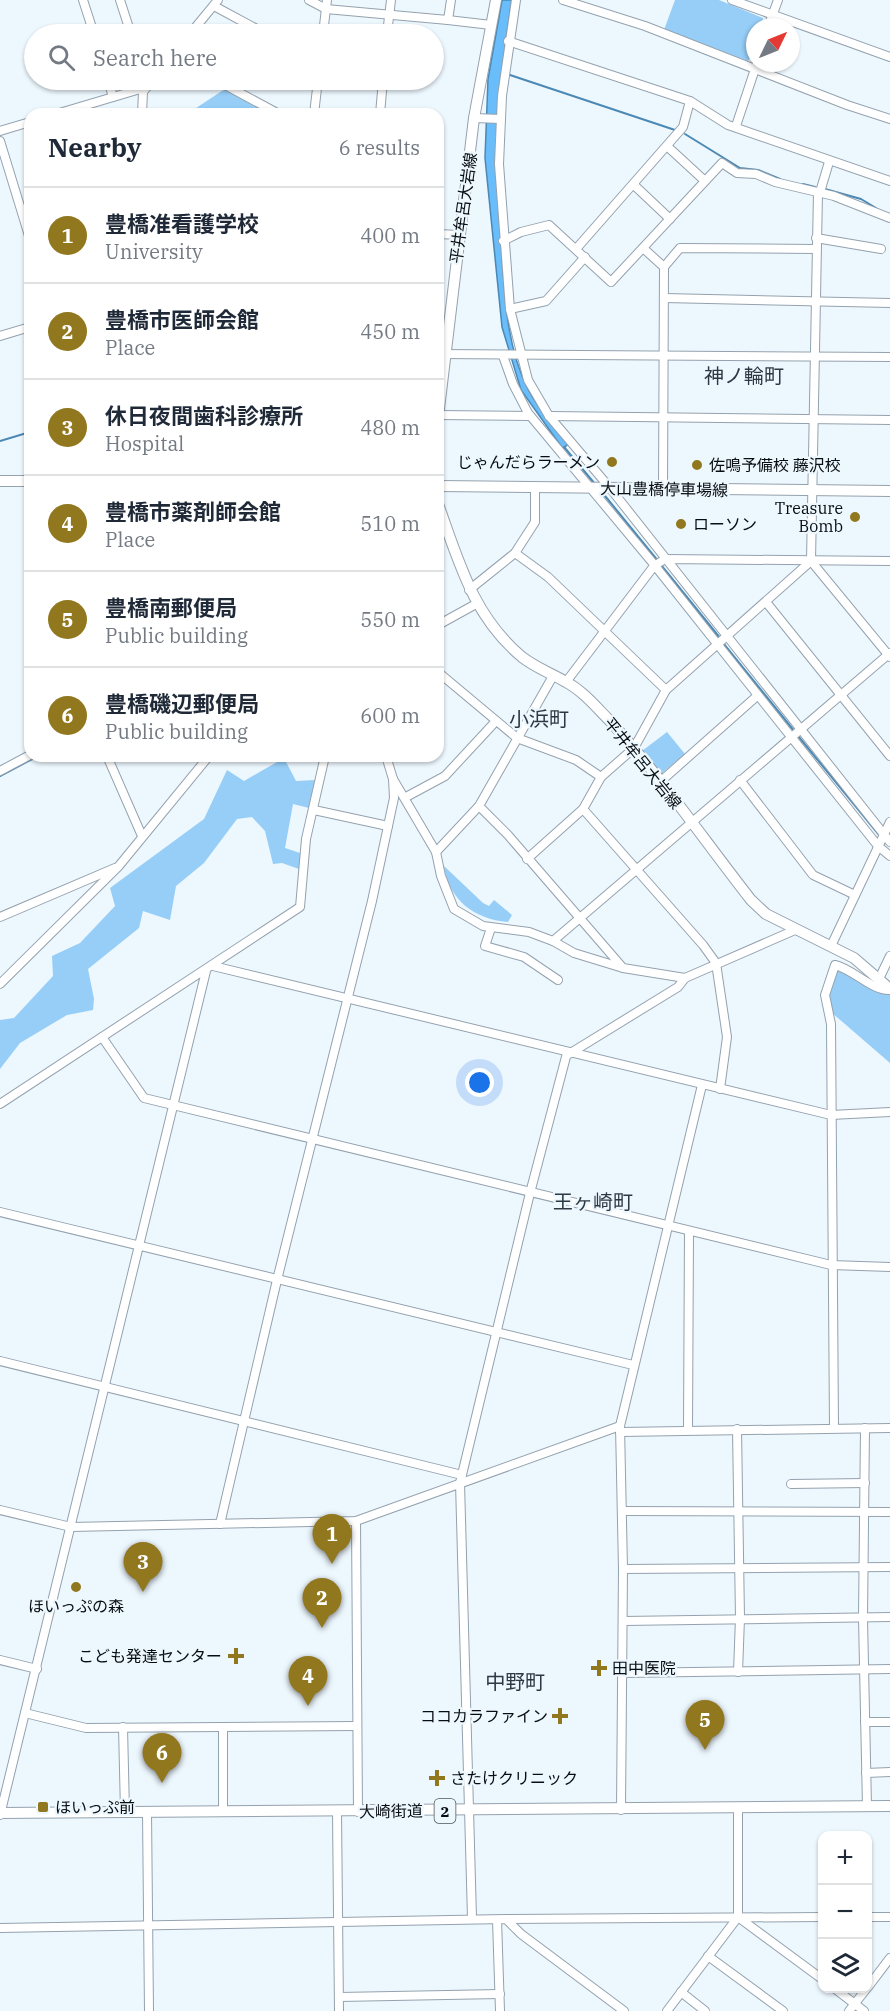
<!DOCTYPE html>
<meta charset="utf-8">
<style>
body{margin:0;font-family:"IBM Plex Serif","Noto Sans JP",serif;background:#f6f6f7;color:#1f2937}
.controls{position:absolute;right:18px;bottom:18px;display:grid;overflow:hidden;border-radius:12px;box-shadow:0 2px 4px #0004}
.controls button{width:54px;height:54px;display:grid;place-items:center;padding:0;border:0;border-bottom:2px solid #e0e1e3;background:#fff;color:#1f2937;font:30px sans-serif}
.compass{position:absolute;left:746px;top:18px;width:54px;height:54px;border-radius:50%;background:#fff;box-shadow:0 2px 4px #0004;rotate:47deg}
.you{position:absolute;left:480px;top:1083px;width:21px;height:21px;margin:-15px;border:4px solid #fff;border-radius:50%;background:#1a73e8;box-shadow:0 0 0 9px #1a73e833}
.badge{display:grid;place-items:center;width:39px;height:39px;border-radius:50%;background:#91771d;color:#fff;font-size:20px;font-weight:700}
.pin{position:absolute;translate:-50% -50px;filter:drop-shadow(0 2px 3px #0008)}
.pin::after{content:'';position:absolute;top:32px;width:21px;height:18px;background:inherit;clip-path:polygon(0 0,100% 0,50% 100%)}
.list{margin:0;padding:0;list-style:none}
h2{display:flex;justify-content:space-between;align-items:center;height:78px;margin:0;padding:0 24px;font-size:26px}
h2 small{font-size:20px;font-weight:400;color:#747a83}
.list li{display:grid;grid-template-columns:39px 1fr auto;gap:18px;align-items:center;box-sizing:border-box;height:96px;padding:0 24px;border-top:2px solid #e0e1e3}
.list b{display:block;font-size:22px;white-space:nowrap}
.list p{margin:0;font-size:20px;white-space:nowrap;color:#747a83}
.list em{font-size:20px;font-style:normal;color:#747a83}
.icon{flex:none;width:33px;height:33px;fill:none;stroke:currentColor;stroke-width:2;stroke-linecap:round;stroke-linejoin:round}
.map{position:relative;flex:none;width:890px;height:2011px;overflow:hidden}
.search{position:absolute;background:#fff;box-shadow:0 2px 4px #0004;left:24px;top:24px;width:420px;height:66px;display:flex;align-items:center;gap:15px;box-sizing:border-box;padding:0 21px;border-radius:33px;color:#747a83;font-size:22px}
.panel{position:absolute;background:#fff;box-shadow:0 2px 4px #0004;left:24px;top:108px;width:420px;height:654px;border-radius:18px}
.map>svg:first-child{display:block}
</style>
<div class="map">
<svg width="890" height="2011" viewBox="0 0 890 2011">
<rect width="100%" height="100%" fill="#edf7fe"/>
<!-- green -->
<g fill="#96cef8">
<path d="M675 0H719L763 18 762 27H755C755 39 756 52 748 61L664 30Z"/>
<polygon points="234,83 274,114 187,114"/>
<polygon points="667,732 685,754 661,774 642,751"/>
<polygon points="284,758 296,781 315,780 309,808 293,804 285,848 300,853 299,869 282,863 273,864 265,831 252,817 237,819 204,863 176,886 170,920 143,911 139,928 88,969 94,999 93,1010 67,1015 20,1043 0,1069 0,1020 14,1018 53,976 52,956 80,943 115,906 110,888 204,819 227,770 244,781"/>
<path d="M444 866 483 903 489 906 494 900 512 915 508 922C474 919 449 900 444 866Z"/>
<polygon points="836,967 890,993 890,1063 831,1012 827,994"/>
</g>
<!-- water -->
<path fill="#68bdfa" stroke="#4b88b4" stroke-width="1.5" d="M502 0H512C497 87 496 167 502 255 505 299 507 348 528 389 538 409 554 426 568 444L563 449 521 390 502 327 485 158 488 79Z"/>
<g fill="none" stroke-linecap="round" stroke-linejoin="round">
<!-- stream -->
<g stroke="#4b88b4" stroke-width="2">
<polyline points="510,75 675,130"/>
<polyline points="685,134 740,168 758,170 780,179"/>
<polyline points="803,184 815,187"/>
<polyline points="825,189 861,199 876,208"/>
<polyline points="0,441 30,432"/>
<polyline points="564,447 595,484"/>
<polyline points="601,491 658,561"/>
<polyline points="661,565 720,638"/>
<polyline points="723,643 795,732"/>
<polyline points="798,736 880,836"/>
<polyline points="0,776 38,756"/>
</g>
<!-- minor casing -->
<g stroke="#94a2ae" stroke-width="10">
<g id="minor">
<polyline points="83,0 94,34"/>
<polyline points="120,0 131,34"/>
<polyline points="309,0 326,9 448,20 451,0"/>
<polyline points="516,0 502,96 499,164 510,309 528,380 549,416 610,488 890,842"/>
<polyline points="563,0 645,26 847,105 890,119"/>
<polyline points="732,0 890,57"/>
<polyline points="214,6 266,34"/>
<polyline points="448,20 491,25"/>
<polyline points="768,27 778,0"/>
<polyline points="190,34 218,0"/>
<polyline points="323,34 327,0"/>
<polyline points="387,34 391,0"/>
<polyline points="508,41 690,101 728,125 890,181"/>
<polyline points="108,80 113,97"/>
<polyline points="216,80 279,114"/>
<polyline points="56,114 147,87 145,80"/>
<polyline points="142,114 143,92 152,80"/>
<polyline points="314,114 318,80"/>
<polyline points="380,114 383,80"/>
<polyline points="474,118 501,119"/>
<polyline points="736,126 757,63"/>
<polyline points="0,131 30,122"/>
<polyline points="0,141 30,239"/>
<polyline points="668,147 705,181"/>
<polyline points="634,185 670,219"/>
<polyline points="818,192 811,561 890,657"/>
<polyline points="820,192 829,162"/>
<polyline points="438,234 459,235"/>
<polyline points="816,238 881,249"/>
<polyline points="503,241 521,232 549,225 611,282 722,163 737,173 756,174 775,182 834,196 890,218"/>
<polyline points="643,248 664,267"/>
<polyline points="576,249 683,127 690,101"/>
<polyline points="664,298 890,303"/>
<polyline points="510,309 546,301 585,257"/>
<polyline points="0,336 30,327"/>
<polyline points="438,354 890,357"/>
<polyline points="503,356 513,384 528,413 652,562 878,846 890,856"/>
<polyline points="438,415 530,416"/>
<polyline points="549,416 890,420"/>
<polyline points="663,488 664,267 680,248 815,249"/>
<polyline points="515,553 548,577 666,690"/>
<polyline points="469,590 515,553 535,522 535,488"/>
<polyline points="766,602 890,756"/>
<polyline points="438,625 476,604"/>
<polyline points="438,672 517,738 576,760 601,777"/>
<polyline points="566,682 654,566 665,559 890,561"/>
<polyline points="107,756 142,836"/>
<polyline points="386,756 393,779 436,852 441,876 454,909 483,926 529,932 553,941 890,653"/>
<polyline points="0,771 30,755"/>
<polyline points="740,780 813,875 855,895"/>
<polyline points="660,782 757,696"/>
<polyline points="406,797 445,776 496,721"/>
<polyline points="479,806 508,835 623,968 685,978"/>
<polyline points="583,809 703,945 716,963 727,1037 720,1089"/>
<polyline points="314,810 388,826"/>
<polyline points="436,852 479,806 553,676"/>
<polyline points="527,859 583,809 601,777 634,748 666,690 811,561"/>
<polyline points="0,917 115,868"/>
<polyline points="491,928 485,946 524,957 558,980"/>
<polyline points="553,941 574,953 623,968"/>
<polyline points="831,946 890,822"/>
<polyline points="213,966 831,1115 890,1112"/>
<polyline points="879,979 890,956"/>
<polyline points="0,984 118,867 209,756"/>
<polyline points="102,1037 144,1098 831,1265 890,1267"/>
<polyline points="569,1054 678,987 685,978 795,930"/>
<polyline points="0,1104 300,907 306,839 325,756"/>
<polyline points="0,1212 633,1365"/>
<polyline points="0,1361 462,1475"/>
<path d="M834 1428 831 1024 825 995 835 965C853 969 872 991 890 990"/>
<polyline points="865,1428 863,1618 867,1807"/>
<polyline points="737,1429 740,1618 738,1672"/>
<polyline points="688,1430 689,1231"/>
<polyline points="620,1432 890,1428"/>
<polyline points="791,1484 865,1483"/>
<polyline points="0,1510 71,1527 356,1521 620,1426"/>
<polyline points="622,1511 890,1512"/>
<polyline points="356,1521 358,1812"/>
<polyline points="220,1524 277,1280 372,901 394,798 393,779"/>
<polyline points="623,1569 890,1567"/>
<polyline points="623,1621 890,1617"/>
<polyline points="0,1660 37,1669"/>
<polyline points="622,1673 890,1669"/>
<polyline points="25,1713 86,1728 357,1726"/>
<polyline points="865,1722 890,1722"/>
<polyline points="123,1727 125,1812"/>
<polyline points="223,1727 223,1812"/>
<polyline points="866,1773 890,1772"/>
<polyline points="621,1810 623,1569 620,1426 702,1085"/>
<polyline points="147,1812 149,2011"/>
<polyline points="337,1812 339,2011"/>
<polyline points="0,1815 206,971"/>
<polyline points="738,1917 738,1807"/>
<polyline points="868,1917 890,1917"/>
<polyline points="472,1918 460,1483 530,1193 567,1053"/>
<polyline points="506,1919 822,1917"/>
<polyline points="497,1920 500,2011"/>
<polyline points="0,1928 506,1919 521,1934 624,2011"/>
<polyline points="708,1956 783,2011"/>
<polyline points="868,1987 890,1958"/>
<polyline points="834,1988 864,2011"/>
<polyline points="681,1992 705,2011"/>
<polyline points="339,1997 500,1994"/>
<polyline points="667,2011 738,1917 822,1979"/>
<polyline points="849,2011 867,1988"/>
</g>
</g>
<!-- major casing -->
<g stroke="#94a2ae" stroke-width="12">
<g id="major">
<polyline points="438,417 474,118 496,0"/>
<polyline points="0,481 30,481"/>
<polyline points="438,486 890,491"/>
<path d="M438 504C459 562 473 616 522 657 536 668 551 673 566 682 583 691 596 707 610 721 661 777 704 840 751 900L766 914 854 958 890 989"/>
<polyline points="0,1813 890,1806"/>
</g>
</g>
<!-- minor -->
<use href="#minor" stroke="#fff" stroke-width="8"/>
<!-- major -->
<use href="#major" stroke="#fff" stroke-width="10"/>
</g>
<!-- markers -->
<g fill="#91771d" stroke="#edf7fe" stroke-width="2">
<circle cx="612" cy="462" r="6"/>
<circle cx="697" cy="465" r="6"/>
<circle cx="855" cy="517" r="6"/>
<circle cx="681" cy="524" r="6"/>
<circle cx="76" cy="1587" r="6"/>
<path d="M233 1647h6v6h6v6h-6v6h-6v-6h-6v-6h6z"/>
<path d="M596 1659h6v6h6v6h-6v6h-6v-6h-6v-6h6z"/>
<path d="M557 1707h6v6h6v6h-6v6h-6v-6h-6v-6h6z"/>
<path d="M434 1769h6v6h6v6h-6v6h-6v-6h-6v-6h6z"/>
<rect x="37" y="1801" width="12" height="12" rx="3"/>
</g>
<g text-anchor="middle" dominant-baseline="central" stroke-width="4.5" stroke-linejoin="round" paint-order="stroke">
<!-- shield labels -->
<rect fill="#edf7fe" stroke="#4d5358" stroke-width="1.5" x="434.5" y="1799" width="21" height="24" rx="4.5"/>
<g font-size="15" font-weight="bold" fill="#080d11">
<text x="445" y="1811">2</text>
</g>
<!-- street labels -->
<g font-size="16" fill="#080d11" stroke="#edf7fe">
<text transform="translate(463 208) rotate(-82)">平井牟呂大岩線</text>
<text transform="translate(664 489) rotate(1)">大山豊橋停車場線</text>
<text transform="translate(643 763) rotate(51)">平井牟呂大岩線</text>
<text transform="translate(391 1811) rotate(-1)">大崎街道</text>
</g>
<!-- poi labels -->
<g font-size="16" fill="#080d11" stroke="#edf7fe" text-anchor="start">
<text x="600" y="462" text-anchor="end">じゃんだらラーメン</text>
<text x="709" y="465">佐鳴予備校 藤沢校</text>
<text x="843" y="508" text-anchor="end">Treasure<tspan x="843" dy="18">Bomb</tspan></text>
<text x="693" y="524">ローソン</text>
<text x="76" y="1606" text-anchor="middle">ほいっぷの森</text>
<text x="222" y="1656" text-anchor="end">こども発達センター</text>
<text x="612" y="1668">田中医院</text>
<text x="548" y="1716" text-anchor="end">ココカラファイン</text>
<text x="450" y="1778">さたけクリニック</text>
<text x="55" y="1807">ほいっぷ前</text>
</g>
<!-- quarter labels -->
<g font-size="20" fill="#2c3842" stroke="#edf7fe">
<text x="744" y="375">神ノ輪町</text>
<text x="539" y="718">小浜町</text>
<text x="593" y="1201">王ヶ崎町</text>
<text x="515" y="1681">中野町</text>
</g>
</g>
</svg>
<div class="controls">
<button>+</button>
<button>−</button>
<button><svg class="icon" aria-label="layers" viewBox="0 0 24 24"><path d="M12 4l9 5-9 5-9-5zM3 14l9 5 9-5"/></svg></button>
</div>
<svg class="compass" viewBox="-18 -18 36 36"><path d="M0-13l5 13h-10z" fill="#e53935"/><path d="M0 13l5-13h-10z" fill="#747a83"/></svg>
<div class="you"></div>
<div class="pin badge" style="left:332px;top:1564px">1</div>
<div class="pin badge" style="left:322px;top:1628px">2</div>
<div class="pin badge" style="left:143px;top:1592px">3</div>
<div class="pin badge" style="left:308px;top:1706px">4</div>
<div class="pin badge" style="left:705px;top:1750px">5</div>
<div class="pin badge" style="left:162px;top:1783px">6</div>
<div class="search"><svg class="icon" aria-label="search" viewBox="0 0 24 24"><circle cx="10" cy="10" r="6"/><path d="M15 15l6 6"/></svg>Search here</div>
<section class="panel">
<h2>Nearby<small>6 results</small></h2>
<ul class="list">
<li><span class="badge">1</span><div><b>豊橋准看護学校</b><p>University</p></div><em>400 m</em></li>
<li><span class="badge">2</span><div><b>豊橋市医師会館</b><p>Place</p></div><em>450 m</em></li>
<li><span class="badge">3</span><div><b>休日夜間歯科診療所</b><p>Hospital</p></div><em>480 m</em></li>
<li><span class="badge">4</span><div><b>豊橋市薬剤師会館</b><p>Place</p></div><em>510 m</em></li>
<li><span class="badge">5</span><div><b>豊橋南郵便局</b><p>Public building</p></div><em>550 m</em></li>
<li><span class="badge">6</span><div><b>豊橋磯辺郵便局</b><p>Public building</p></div><em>600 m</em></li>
</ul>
</section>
</div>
